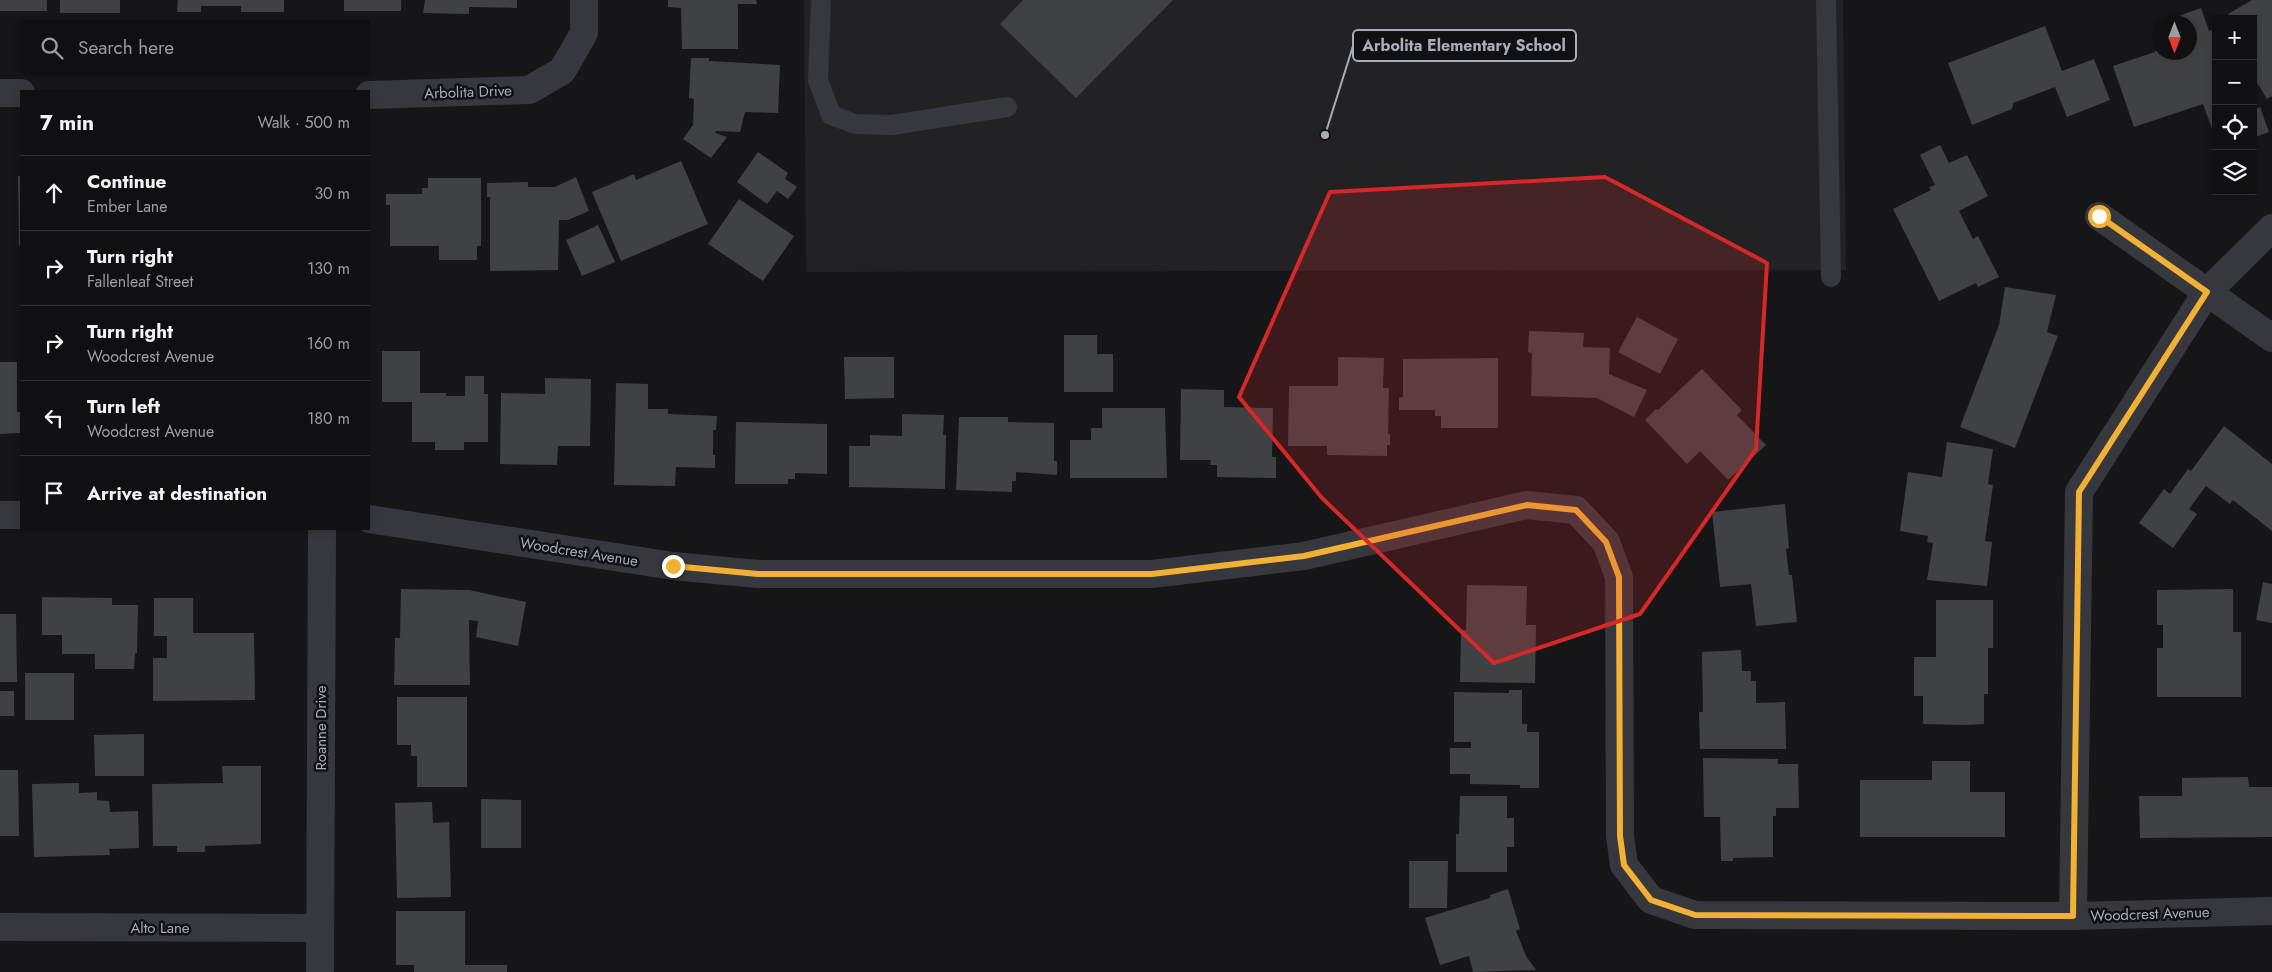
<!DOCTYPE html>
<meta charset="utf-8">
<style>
body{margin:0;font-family:Jost,sans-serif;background:#19191b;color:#f1f3f6}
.controls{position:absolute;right:15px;top:15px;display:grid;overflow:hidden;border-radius:0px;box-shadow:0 2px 8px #0003}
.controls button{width:45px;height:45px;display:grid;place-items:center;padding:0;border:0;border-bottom:1px solid #303032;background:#101012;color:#f1f3f6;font:25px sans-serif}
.compass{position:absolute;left:2152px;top:15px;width:45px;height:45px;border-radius:50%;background:#101012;box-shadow:0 2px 8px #0003;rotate:180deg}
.stop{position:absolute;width:15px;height:15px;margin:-11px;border:4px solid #f2b134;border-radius:50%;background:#fff}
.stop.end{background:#f2b134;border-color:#fff;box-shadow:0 1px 5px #0008}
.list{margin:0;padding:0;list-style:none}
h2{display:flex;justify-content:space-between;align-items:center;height:65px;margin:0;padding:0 20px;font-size:21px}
h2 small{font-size:16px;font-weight:400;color:#9c9d9f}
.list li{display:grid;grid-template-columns:32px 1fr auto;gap:15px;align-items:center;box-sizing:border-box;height:75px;padding:0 20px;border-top:1px solid #303032}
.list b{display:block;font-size:19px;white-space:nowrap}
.list p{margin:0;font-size:16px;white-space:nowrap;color:#9c9d9f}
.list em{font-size:16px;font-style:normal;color:#9c9d9f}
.icon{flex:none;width:28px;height:28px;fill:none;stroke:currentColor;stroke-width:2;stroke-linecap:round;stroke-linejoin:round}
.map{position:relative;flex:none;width:2272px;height:972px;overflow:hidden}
.search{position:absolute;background:#101012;box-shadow:0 2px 8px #0003;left:20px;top:20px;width:350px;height:55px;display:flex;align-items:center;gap:12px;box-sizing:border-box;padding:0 18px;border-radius:0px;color:#9c9d9f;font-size:19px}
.panel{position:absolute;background:#101012;box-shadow:0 2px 8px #0003;left:20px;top:90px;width:350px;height:440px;border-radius:0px}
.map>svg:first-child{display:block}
</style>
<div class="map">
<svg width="2272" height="972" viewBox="0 0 2272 972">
<rect width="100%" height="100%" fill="#161618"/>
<!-- built -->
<polygon fill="#222225" points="804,0 1843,0 1846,270 806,272"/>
<!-- building -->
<g fill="#404145">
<rect x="0" y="0" width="47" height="11"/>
<rect x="60" y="0" width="60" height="13"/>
<polygon points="178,0 284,0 284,12 241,12 241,6 201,6 201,12 177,12"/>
<rect x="344" y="0" width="57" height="11"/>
<polygon points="425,0 517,0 517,8 469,7 469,14 423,13"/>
<polygon points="668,0 756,0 757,4 738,4 738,49 682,49 681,8 668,7"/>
<polygon points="1023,0 1173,0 1076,98 1000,24"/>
<polygon points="2252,0 2272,0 2272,96 2267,99 2253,76 2253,19 2231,19 2228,14"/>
<polygon points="2201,8 2209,31 2214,29 2216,34 2216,127 2212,129 2203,104 2134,127 2113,66 2155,52 2159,40 2160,52 2190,52 2190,22 2166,22 2167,20"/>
<polygon points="2045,26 2062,71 2094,59 2110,100 2067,117 2055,87 2013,103 2012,109 1972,125 1948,63"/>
<polygon points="691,58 709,58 709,61 780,65 778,113 745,112 740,132 716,131 715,133 727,137 711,158 683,139 693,125 694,99 689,98"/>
<polygon points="2260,107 2269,132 2253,138 2253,110"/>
<polygon points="1940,145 1949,163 1967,155 1988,196 1959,211 1973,239 1978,236 1999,277 1978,287 1976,283 1939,301 1893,209 1931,190 1929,187 1935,185 1920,155"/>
<polygon points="758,152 788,173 785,179 797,187 788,199 777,191 767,204 737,182"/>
<polygon points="681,161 708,224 621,261 592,192 634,174 636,180"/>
<polygon points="18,176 21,176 21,246 19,246"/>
<polygon points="576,177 589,211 568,220 559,220 558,270 490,271 490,197 487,197 487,183 528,182 528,187 555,187"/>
<polygon points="428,178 481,178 481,246 477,246 477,260 439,260 439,246 390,246 390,205 386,205 386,194 422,194 422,188 428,188"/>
<polygon points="739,199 794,236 763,281 708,244"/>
<polygon points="598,225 615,262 582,276 566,240"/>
<polygon points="2005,287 2056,295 2047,332 2058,336 2015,448 1960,427 1999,325"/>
<polygon points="1637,317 1678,339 1660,374 1618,352"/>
<polygon points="1529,331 1584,333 1583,347 1610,348 1609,374 1647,390 1634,417 1597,398 1531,396 1532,353 1528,352"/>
<polygon points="1064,335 1097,335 1097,354 1113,354 1113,392 1064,392"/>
<polygon points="382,351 420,351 420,393 446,393 446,396 465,396 465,376 484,376 484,394 488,394 488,442 464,442 464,450 435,450 435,442 412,442 412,402 382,402"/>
<polygon points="844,357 894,357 894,398 845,399"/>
<polygon points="1338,357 1384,358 1383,388 1389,388 1388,434 1390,434 1390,445 1387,445 1387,456 1327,455 1327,446 1288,446 1289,386 1338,386"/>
<polygon points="1498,358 1498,428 1441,428 1441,416 1435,416 1435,410 1399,410 1399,398 1403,397 1403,359"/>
<polygon points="0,362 17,362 17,412 20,412 20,433 0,434"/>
<polygon points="1702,369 1742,410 1737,415 1766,445 1728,480 1700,451 1687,464 1645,420 1656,409 1658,410"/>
<polygon points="545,378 591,379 590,446 558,446 557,465 500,464 501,393 545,394"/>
<polygon points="616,383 648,384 648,409 668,409 668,414 717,416 716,430 713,430 713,455 715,455 715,468 676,467 675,486 614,485"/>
<polygon points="1181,389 1224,390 1224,407 1273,408 1272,457 1276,457 1276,478 1217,477 1217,465 1210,465 1211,460 1180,460"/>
<polygon points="1102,408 1165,408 1167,478 1070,478 1070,440 1091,440 1091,428 1102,428"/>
<polygon points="902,414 944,415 943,435 946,435 945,489 849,487 849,446 870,446 870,435 902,436"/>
<polygon points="959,417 1008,417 1008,422 1054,423 1054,461 1057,461 1057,475 1016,472 1016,481 1012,481 1012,492 956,490"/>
<polygon points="736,422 827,424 827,474 795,473 795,479 788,479 788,484 735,484"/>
<polygon points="2224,426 2272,464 2272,531 2233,500 2230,504 2206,486 2189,509 2197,514 2173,548 2139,523 2164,489 2170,494 2188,469 2191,471"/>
<polygon points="1947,442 1993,449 1988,484 1993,485 1985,541 1992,542 1987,586 1927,580 1933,543 1927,542 1928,536 1900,531 1908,472 1942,477"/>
<polygon points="1785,504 1789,548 1786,549 1789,575 1792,575 1797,622 1756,626 1751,584 1720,587 1712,512"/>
<polygon points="2263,582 2272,584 2272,623 2256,620"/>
<polygon points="1467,585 1527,586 1526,625 1536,625 1535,683 1460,682 1461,630 1466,630"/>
<polygon points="401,589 469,590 526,602 518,646 476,637 478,621 469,620 470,685 394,685 395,638 400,638"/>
<polygon points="2233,589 2233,632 2241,632 2241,697 2157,697 2157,648 2163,648 2163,625 2157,625 2157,590"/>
<polygon points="42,597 112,598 112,605 138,605 137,653 135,653 134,669 95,669 95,654 62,654 62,635 42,635"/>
<polygon points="154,598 193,598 193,633 254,633 255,700 153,701 153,658 167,658 167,636 154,636"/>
<polygon points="1936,600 1993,600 1993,648 1988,648 1988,694 1984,694 1984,724 1964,725 1923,724 1923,696 1914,696 1914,657 1936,657"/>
<polygon points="0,614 16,614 17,682 0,682"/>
<polygon points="1741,650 1742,671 1751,671 1751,681 1756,681 1756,703 1785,702 1786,749 1700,749 1699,712 1703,712 1702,652"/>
<rect x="25" y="673" width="49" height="47"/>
<polygon points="1509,690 1522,690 1522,724 1527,724 1527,732 1539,732 1539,788 1520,788 1520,785 1470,784 1470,774 1450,774 1450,748 1471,748 1471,742 1454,742 1454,692 1509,693"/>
<rect x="0" y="691" width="14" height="25"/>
<polygon points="397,697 467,697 467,787 417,787 417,756 411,756 411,745 397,745"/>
<polygon points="144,734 144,776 95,776 94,735"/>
<polygon points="1703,758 1778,759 1778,764 1798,764 1799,808 1776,808 1776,816 1773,816 1773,857 1733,858 1733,861 1721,861 1720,817 1704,817"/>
<polygon points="1932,761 1970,761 1970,792 2005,792 2005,837 1860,837 1860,780 1932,780"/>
<polygon points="222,766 261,766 261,844 205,846 205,852 177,852 177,846 153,846 152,784 223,783"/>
<polygon points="0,770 18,770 19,836 0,836"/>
<polygon points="2248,777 2249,787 2272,787 2272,837 2140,838 2139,796 2182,796 2182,778"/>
<polygon points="79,783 79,793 97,792 97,800 109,801 110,812 138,811 139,848 109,849 110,855 34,857 32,784"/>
<polygon points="1460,796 1507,796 1507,818 1514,818 1514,847 1507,847 1507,872 1456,872 1456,834 1459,834"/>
<polygon points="481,799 521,800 521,848 481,848"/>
<polygon points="432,802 433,823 449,822 451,897 397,898 395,803"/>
<polygon points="1409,861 1448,861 1447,908 1409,908"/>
<polygon points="1508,889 1520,929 1516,931 1526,956 1536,970 1473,972 1469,956 1440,965 1425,918 1490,898 1490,895"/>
<polygon points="396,911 465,911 465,965 507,965 507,972 414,972 414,965 396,965"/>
</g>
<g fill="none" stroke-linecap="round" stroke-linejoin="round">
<!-- lane -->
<g stroke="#37383d" stroke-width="20">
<polyline points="821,0 818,80 831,115 855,124 892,125 1007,107"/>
<polyline points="1826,0 1831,277"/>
</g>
<!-- street -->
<g stroke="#37383d" stroke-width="28">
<polyline points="0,93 21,93"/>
<polyline points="369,95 529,90 562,71 584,33 584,0"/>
<polyline points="2099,216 2272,338"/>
<polyline points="0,515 21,515"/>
<polyline points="369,519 673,566 758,574 1152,574 1304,556 1527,505 1576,510 1606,542 1619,577 1620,836 1624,865 1651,900 1695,915 2073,916 2272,911"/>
<polyline points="2073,916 2079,492 2207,292 2272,228"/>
<polyline points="0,927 320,928"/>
<polyline points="320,972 322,529"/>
</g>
</g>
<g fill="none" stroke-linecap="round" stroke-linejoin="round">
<!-- route -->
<polyline stroke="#f2b134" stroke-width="6" points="673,566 758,574 1152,574 1304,556 1527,505 1576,510 1606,542 1619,577 1620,836 1624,865 1651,900 1695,915 2073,916 2079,492 2207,292 2099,216"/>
</g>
<!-- marked area -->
<path fill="#d62828" fill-opacity="0.2" stroke="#d62828" stroke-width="4" stroke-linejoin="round" d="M1605 177 1767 263 1756 449 1640 614 1494 663 1322 498 1239 397 1330 192Z"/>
<g text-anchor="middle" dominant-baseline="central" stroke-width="5" stroke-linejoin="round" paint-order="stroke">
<!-- street labels -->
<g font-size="15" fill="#a8adb8" stroke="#111113">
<text transform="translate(468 92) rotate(-2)">Arbolita Drive</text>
<text transform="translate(579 552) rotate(9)">Woodcrest Avenue</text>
<text transform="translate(321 728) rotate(-90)">Roanne Drive</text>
<text transform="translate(2150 914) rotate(-2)">Woodcrest Avenue</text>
<text x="160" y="928">Alto Lane</text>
</g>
</g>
<!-- callouts -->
<path fill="none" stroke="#a8adb8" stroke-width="2" d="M1325 135L1353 46"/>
<circle fill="#a8adb8" stroke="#111113" stroke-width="2" cx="1325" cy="135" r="5"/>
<rect fill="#111113" stroke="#a8adb8" stroke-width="2" x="1353" y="30" width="223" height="31" rx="5"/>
<g font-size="16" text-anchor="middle" font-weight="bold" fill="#a8adb8">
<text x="1464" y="51">Arbolita Elementary School</text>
</g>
</svg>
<div class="controls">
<button>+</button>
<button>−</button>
<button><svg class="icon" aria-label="locate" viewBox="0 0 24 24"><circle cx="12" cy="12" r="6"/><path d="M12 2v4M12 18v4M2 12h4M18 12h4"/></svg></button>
<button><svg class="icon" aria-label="layers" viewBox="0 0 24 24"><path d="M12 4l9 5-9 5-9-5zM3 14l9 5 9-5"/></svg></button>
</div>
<svg class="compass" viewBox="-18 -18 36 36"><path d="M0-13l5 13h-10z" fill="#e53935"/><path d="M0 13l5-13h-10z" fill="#9c9d9f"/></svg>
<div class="stop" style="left:2099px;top:216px"></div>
<div class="stop end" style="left:673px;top:566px"></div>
<div class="search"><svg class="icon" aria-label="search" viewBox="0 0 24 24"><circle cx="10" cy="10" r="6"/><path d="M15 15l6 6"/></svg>Search here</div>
<section class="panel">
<h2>7 min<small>Walk · 500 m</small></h2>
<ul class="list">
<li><svg class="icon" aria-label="ahead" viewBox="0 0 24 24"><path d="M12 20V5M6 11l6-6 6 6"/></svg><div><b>Continue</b><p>Ember Lane</p></div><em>30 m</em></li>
<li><svg class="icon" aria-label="right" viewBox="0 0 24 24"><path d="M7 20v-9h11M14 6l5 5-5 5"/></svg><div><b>Turn right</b><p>Fallenleaf Street</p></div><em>130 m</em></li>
<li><svg class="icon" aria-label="right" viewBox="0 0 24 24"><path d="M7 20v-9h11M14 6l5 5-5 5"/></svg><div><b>Turn right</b><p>Woodcrest Avenue</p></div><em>160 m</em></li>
<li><svg class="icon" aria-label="left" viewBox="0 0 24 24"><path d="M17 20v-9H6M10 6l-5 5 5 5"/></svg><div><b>Turn left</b><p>Woodcrest Avenue</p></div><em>180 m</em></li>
<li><svg class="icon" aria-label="arrive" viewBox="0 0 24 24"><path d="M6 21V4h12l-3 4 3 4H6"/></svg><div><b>Arrive at destination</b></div></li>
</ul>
</section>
</div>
